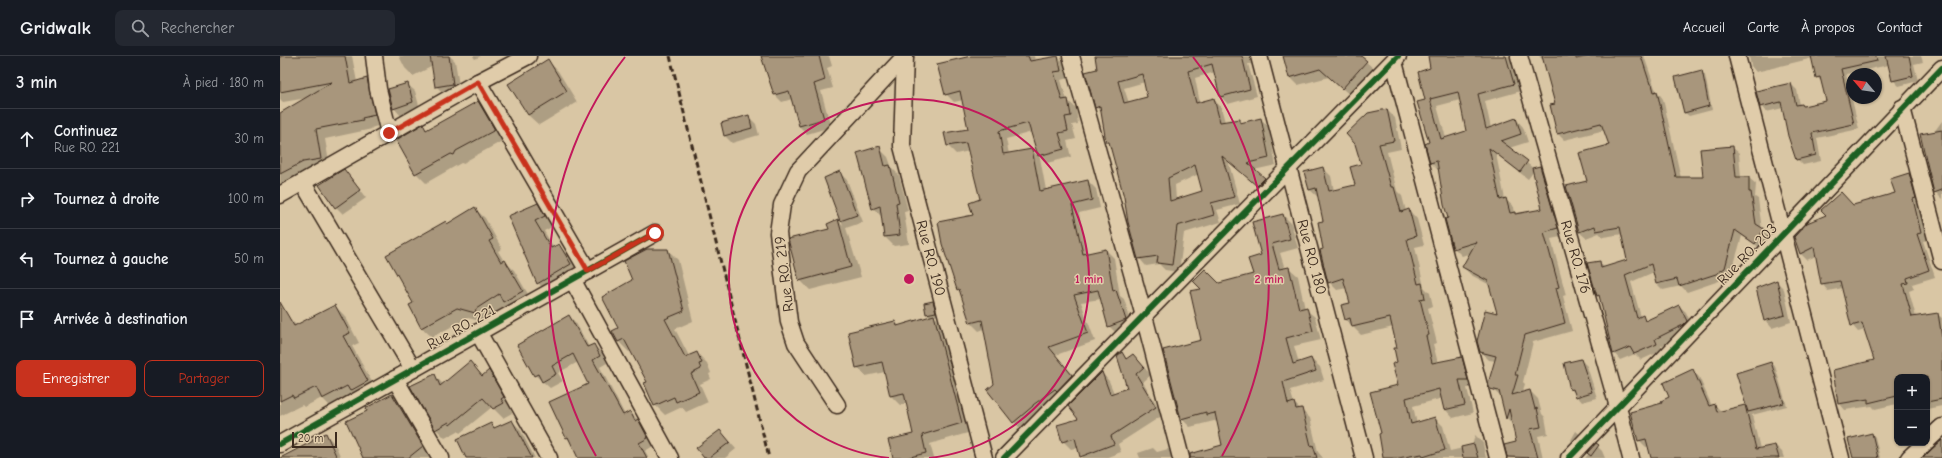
<!DOCTYPE html>
<html lang="fr">
<meta charset="utf-8">
<style>
body{margin:0;font-family:"Comic Neue",sans-serif;background:#242831;color:#f1f3f6}
.controls{position:absolute;right:12px;bottom:12px;display:grid;overflow:hidden;border-radius:8px;box-shadow:0 1px 3px #0004}
.controls button{width:36px;height:36px;display:grid;place-items:center;padding:0;border:0;border-bottom:1px solid #363941;background:#171b24;color:#f1f3f6;font:20px sans-serif}
.compass{position:absolute;left:1566px;top:12px;width:36px;height:36px;border-radius:50%;background:#171b24;box-shadow:0 1px 3px #0004;rotate:299deg}
.scale{position:absolute;left:12px;bottom:10px;width:45px;box-sizing:border-box;padding-left:4px;border:2px solid #3b2a1e;border-top:0;font-size:11px;line-height:14px;white-space:nowrap;color:#3b2a1e;-webkit-text-stroke:3px #e0ccaa;paint-order:stroke}
.stop{position:absolute;width:12px;height:12px;margin:-9px;border:3px solid #c8321e;border-radius:50%;background:#fff}
.stop.end{background:#c8321e;border-color:#fff;box-shadow:0 1px 4px #0008}
.list{margin:0;padding:0;list-style:none}
h2{display:flex;justify-content:space-between;align-items:center;height:52px;margin:0;padding:0 16px;font-size:17px}
h2 small{font-size:13px;font-weight:400;color:#9ea1a6}
.list li{display:grid;grid-template-columns:26px 1fr auto;gap:12px;align-items:center;box-sizing:border-box;height:60px;padding:0 16px;border-top:1px solid #363941}
.list b{display:block;font-size:15px;white-space:nowrap}
.list p{margin:0;font-size:13px;white-space:nowrap;color:#9ea1a6}
.list em{font-size:13px;font-style:normal;color:#9ea1a6}
.actions{display:flex;gap:8px;padding:12px 16px}
.actions a{flex:1;padding:9px 0;border:1px solid #c8321e;border-radius:8px;text-align:center;font-size:14px;color:#c8321e}
.actions .main{background:#c8321e;color:#fff}
.icon{flex:none;width:22px;height:22px;fill:none;stroke:currentColor;stroke-width:2;stroke-linecap:round;stroke-linejoin:round}
.map{position:relative;flex:none;width:1662px;height:402px;overflow:hidden}
header{display:flex;align-items:center;gap:24px;box-sizing:border-box;height:56px;padding:0 20px;background:#171b24;border-bottom:1px solid #363941}
header strong{font-size:19px}
nav{display:flex;gap:22px;margin-inline-start:auto;font-size:14px}
.search{width:280px;height:36px;background:#242831;display:flex;align-items:center;gap:10px;box-sizing:border-box;padding:0 14px;border-radius:8px;color:#9ea1a6;font-size:15px}
main{display:flex}
aside{flex:1;background:#171b24}
.map>svg:first-child{display:block}
</style>
<header>
<strong>Gridwalk</strong>
<div class="search"><svg class="icon" aria-label="search" viewBox="0 0 24 24"><circle cx="10" cy="10" r="6"/><path d="M15 15l6 6"/></svg>Rechercher</div>
<nav><a>Accueil</a><a>Carte</a><a>À propos</a><a>Contact</a></nav>
</header>
<main>
<aside>
<h2>3 min<small>À pied · 180 m</small></h2>
<ul class="list">
<li><svg class="icon" aria-label="ahead" viewBox="0 0 24 24"><path d="M12 20V5M6 11l6-6 6 6"/></svg><div><b>Continuez</b><p>Rue RO. 221</p></div><em>30 m</em></li>
<li><svg class="icon" aria-label="right" viewBox="0 0 24 24"><path d="M7 20v-9h11M14 6l5 5-5 5"/></svg><div><b>Tournez à droite</b></div><em>100 m</em></li>
<li><svg class="icon" aria-label="left" viewBox="0 0 24 24"><path d="M17 20v-9H6M10 6l-5 5 5 5"/></svg><div><b>Tournez à gauche</b></div><em>50 m</em></li>
<li><svg class="icon" aria-label="arrive" viewBox="0 0 24 24"><path d="M6 21V4h12l-3 4 3 4H6"/></svg><div><b>Arrivée à destination</b></div></li>
</ul>
<div class="actions"><a class="main">Enregistrer</a><a>Partager</a></div>
</aside>
<div class="map">
<svg width="1662" height="402" viewBox="0 0 1662 402">
<rect width="100%" height="100%" fill="#d9c6a4"/>
<filter id="ink" filterUnits="userSpaceOnUse"><feTurbulence type="fractalNoise" baseFrequency=".025" numOctaves="2"/><feDisplacementMap in="SourceGraphic" scale="8" xChannelSelector="R" yChannelSelector="G"/><feConvolveMatrix kernelMatrix="1 2 1 2 8 2 1 2 1" color-interpolation-filters="sRGB"/></filter>
<g filter="url(#ink)">
<!-- shadow -->
<g fill="#0003" fill-rule="evenodd">
<polygon points="0,0 72,0 77,26 87,23 96,32 104,68 91,72 92,73 45,83 50,112 0,132 0,58 27,42 3,46 0,43"/>
<polygon points="119,0 170,0 175,5 180,35 163,37 156,30 153,10 133,20 125,12"/>
<polygon points="193,0 201,0 195,3"/>
<polygon points="482,0 549,0 552,10 547,12 553,32 541,35 551,71 527,78 519,70 512,43 502,46 494,38"/>
<polygon points="688,0 754,0 755,5 777,0 785,8 788,22 781,24 787,44 796,52 798,68 792,69 796,83 787,85 791,101 767,107 759,100 760,102 752,76 726,83 729,98 752,94 760,102 766,134 808,125 816,133 820,152 799,157 808,198 826,194 834,202 840,240 844,243 853,272 837,278 829,270 821,243 801,246 815,285 776,299 800,327 742,374 734,366 715,328 704,273 699,275 691,267 682,237 678,233 695,160 702,144 689,95 676,98 668,90 666,78 689,73 683,44 674,46 666,38"/>
<path d="M816 0H969L971 8H968L977 40 948 48 941 41 935 16 915 22 920 47 933 43 941 51 945 66 959 64 963 67 981 63 988 70 996 109 974 114 991 130 985 136 948 104 960 148 937 154 941 166 904 177 899 216 885 214 879 208 866 210 859 202 845 141 830 89 827 86 822 57 816 51 818 13ZM865 26 869 42 849 47 844 32ZM919 118 924 136 896 144 895 129Z"/>
<polygon points="1004,0 1080,0 1095,14 1071,40 1049,21 1018,29 1010,21"/>
<path d="M1149 0H1231L1241 35 1205 45 1211 72 1236 63 1243 71 1248 86 1229 92 1254 113 1260 111 1268 119 1285 180 1271 183 1286 239 1283 240 1292 275 1253 286 1243 326 1245 328 1242 337 1250 335 1258 343 1262 358 1265 361 1268 378 1258 380 1263 402H1229L1226 390 1237 386 1233 369 1227 362 1221 341 1211 332 1216 305 1209 304 1201 296 1219 258 1210 229 1191 219 1183 211 1191 197 1182 200 1174 192 1159 115 1151 107 1146 88 1150 87 1147 45 1152 13ZM1180 44 1187 76 1166 82 1157 50ZM1216 98 1248 123 1254 115 1263 154 1235 158 1234 151 1225 143Z"/>
<polygon points="1259,0 1280,0 1284,12 1319,0 1364,0 1375,32 1383,43 1401,122 1424,122 1452,91 1459,97 1461,122 1469,122 1476,128 1475,141 1478,143 1482,174 1490,181 1482,193 1462,180 1451,219 1442,224 1407,236 1401,230 1383,234 1377,228 1374,216 1351,226 1361,261 1367,265 1399,250 1406,256 1413,272 1410,275 1381,290 1383,294 1361,304 1355,298 1340,304 1334,297 1321,243 1317,239 1319,206 1325,212 1348,204 1343,178 1323,181 1319,177 1306,182 1299,176 1308,125 1330,90 1325,74 1284,84 1277,77 1276,49 1264,5"/>
<polygon points="1469,0 1641,0 1643,6 1634,8 1638,25 1619,30 1613,24 1609,9 1566,18 1579,73 1537,82 1541,105 1523,109 1517,103 1503,52 1486,56 1481,50 1511,28 1517,34 1520,49 1524,51 1547,45 1543,27 1537,21 1533,2 1476,16 1471,10"/>
<polygon points="268,5 278,15 297,46 259,69 248,59"/>
<polygon points="1421,15 1425,19 1432,54 1409,60 1405,57"/>
<polygon points="127,28 135,35 140,53 121,60 114,52"/>
<polygon points="198,46 208,56 224,84 186,105 184,108 181,107 146,127 136,117 143,70 147,74"/>
<polygon points="1107,54 1115,62 1121,93 1107,96 1117,135 1122,140 1126,155 1129,154 1137,163 1144,189 1135,191 1144,231 1150,237 1153,250 1148,252 1157,287 1153,288 1158,307 1181,303 1190,311 1195,332 1187,332 1193,357 1173,362 1165,353 1163,342 1133,350 1137,368 1155,362 1163,370 1170,395 1192,390 1195,379 1203,387 1206,402 1104,402 1102,378 1119,329 1118,292 1113,271 1081,279 1065,263 1071,248 1067,232 1057,234 1049,226 1045,194 1044,166 1039,142 1030,134 1025,117 1043,112 1051,120 1054,135 1077,130 1082,108"/>
<polygon points="468,60 476,68 479,79 452,87 445,80"/>
<polygon points="1662,65 1662,143 1655,136 1654,76"/>
<polygon points="599,92 608,101 612,112 619,119 628,155 624,156 629,188 614,190 605,181 603,162 593,152"/>
<polygon points="64,114 86,142 63,158 56,151"/>
<polygon points="560,117 567,124 583,166 566,172 581,221 530,234 520,224 550,173 558,164 563,169 545,123"/>
<polygon points="1629,118 1635,125 1642,148 1639,149 1647,184 1643,185 1655,221 1632,228 1634,233 1629,235 1636,261 1657,258 1662,262 1662,350 1647,353 1647,321 1617,321 1617,348 1595,353 1592,350 1565,354 1559,347 1596,304 1585,274 1578,276 1572,269 1563,232 1548,235 1542,228 1536,200 1527,204 1520,197 1573,150 1616,137"/>
<polygon points="257,148 267,158 274,170 264,175 274,192 279,189 288,199 300,218 268,237 258,227 229,161"/>
<polygon points="195,153 205,162 222,193 218,195 224,205 234,214 252,245 234,255 227,249 205,262 204,266 188,262 152,281 142,272 130,250 134,248 166,167 168,169"/>
<polygon points="1003,159 1011,167 1018,192 1000,197 1005,213 1009,212 1018,220 1025,253 1035,261 1041,284 1014,290 1019,307 1031,303 1040,311 1044,324 1010,334 1014,347 1030,362 1038,396 1043,402 911,402 943,390 938,366 934,365 910,371 901,362 939,228 974,219"/>
<polygon points="388,194 398,204 413,265 395,273 409,300 417,297 427,307 431,317 429,318 431,323 420,328 428,346 406,356 402,351 385,359 375,349 368,327 351,294 349,296 339,286 340,273 354,225"/>
<polygon points="1497,226 1504,233 1511,266 1492,272 1485,264"/>
<polygon points="653,246 656,250 659,259 654,260 663,269 691,376 650,388 654,402 614,402 634,379 627,347 620,349 611,340 605,316 586,320 577,311 615,266 620,270 651,261 647,258"/>
<polygon points="55,250 65,260 79,287 72,290 97,335 52,352 42,342 24,351 22,349 0,360 0,264 7,260 17,270"/>
<polygon points="289,260 296,267 309,291 314,289 321,296 327,307 320,311 345,359 350,356 365,371 375,389 365,395 369,402 300,402 293,388 286,381 309,329 298,306 278,317 283,325 270,332 255,319"/>
<polygon points="842,297 848,304 853,299 871,319 863,326 883,359 838,388 841,396 825,402 803,402 799,391 791,393 783,385 799,364 822,317 829,325 834,337 848,333"/>
<polygon points="1301,304 1307,310 1317,342 1302,346 1291,333"/>
<polygon points="190,306 203,320 209,316 218,325 232,351 230,352 232,357 223,362 212,351 180,377 178,375 165,382 156,373 155,320 163,328"/>
<polygon points="1491,307 1495,310 1507,350 1472,359 1480,393 1496,390 1502,396 1504,402 1372,402 1369,390 1366,391 1359,384 1383,348 1391,342 1413,315 1419,321 1432,350 1435,349 1442,356 1465,351 1468,353"/>
<polygon points="111,339 119,347 150,398 148,400 151,402 84,402 89,355"/>
<polygon points="232,365 240,373 255,402 187,402 211,368 216,372"/>
<polygon points="440,375 456,393 445,402 425,402"/>
<polygon points="1296,375 1303,381 1294,389 1291,384"/>
<polygon points="45,378 55,388 61,402 1,402"/>
<polygon points="1592,378 1595,381 1600,402 1574,402"/>
<polygon points="1316,389 1322,395 1325,402 1305,402"/>
<polygon points="873,392 877,396 888,393 897,402 860,402 858,397"/>
</g>
<!-- building -->
<g fill="#a8967b" stroke="#3b2a1e" fill-rule="evenodd">
<polygon points="0,0 65,0 70,27 87,22 95,59 82,62 83,64 36,73 41,103 23,106 0,118 0,57 52,26 0,36"/>
<polygon points="150,0 169,0 173,28 155,31"/>
<polygon points="481,0 539,0 545,24 534,28 544,63 519,70 509,35 494,39"/>
<polygon points="691,0 748,0 750,5 778,0 781,15 774,16 782,44 788,43 791,60 785,61 788,75 779,77 784,93 758,100 748,67 719,75 723,98 752,93 760,135 808,124 812,144 792,149 803,198 826,193 833,235 836,234 846,264 828,271 818,234 794,239 808,277 769,291 792,319 777,335 775,333 753,349 753,350 733,367 707,334 714,328 702,264 690,267 679,233 677,234 662,188 658,166 693,159 689,147 700,143 686,87 667,90 664,77 688,73 680,35 665,39 657,8"/>
<path d="M815 0H962L970 33 940 41 932 8 908 15 916 47 934 42 940 66 960 63V67L981 62 989 102 968 107 985 122 977 130 942 100 954 141 931 147 934 159 897 170 892 209 877 207 878 200 858 203 848 166 844 141 829 86H826L820 50 815 52 805 16 817 13ZM862 18 867 41 844 47 838 25ZM915 109 922 135 890 145 888 122Z"/>
<polygon points="1003,0 1081,0 1087,5 1062,33 1040,13 1009,22"/>
<path d="M1148 0H1226L1234 28 1198 38 1206 73 1236 62 1241 78 1221 85 1248 105 1240 116 1209 92 1220 144 1226 142 1230 157 1235 156V158L1262 153 1252 112 1260 110 1278 172 1264 176 1279 231 1276 232 1285 267 1245 279 1235 319H1238L1232 339 1250 334 1255 353 1257 352 1261 371 1250 373 1258 402 1227 401 1224 389 1236 386 1229 353 1226 363 1219 335 1210 333 1208 328 1216 300 1200 296 1197 285 1205 254 1217 257 1208 225 1182 211 1196 186 1173 193 1165 163 1168 162 1164 149 1157 105 1150 107 1145 88 1149 86 1137 46 1145 44 1138 16 1150 12ZM1178 36 1186 75 1161 83 1150 43Z"/>
<polygon points="1262,0 1296,0 1296,3 1310,0 1361,0 1370,28 1372,28 1374,36 1377,35 1396,121 1423,121 1420,93 1453,90 1456,121 1469,121 1469,136 1471,136 1476,168 1484,173 1475,188 1455,174 1445,212 1436,218 1399,230 1397,223 1376,228 1371,208 1345,219 1357,262 1363,259 1365,265 1399,249 1407,265 1403,269 1375,283 1377,288 1354,298 1350,291 1333,298 1319,239 1317,240 1307,207 1320,205 1321,212 1347,204 1340,171 1316,175 1315,170 1299,176 1286,130 1307,125 1299,97 1329,89 1321,67 1277,78 1270,49 1275,48"/>
<polygon points="1531,0 1596,0 1597,5 1561,13 1574,68 1532,77 1536,99 1516,104 1508,80 1501,46 1480,51 1476,35 1511,27 1516,49 1522,48 1523,50 1546,45 1540,21 1536,22"/>
<polygon points="1606,0 1629,0 1633,20 1612,25"/>
<polygon points="268,3 287,35 248,59 228,28"/>
<polygon points="1422,14 1429,50 1404,57 1395,21"/>
<polygon points="128,27 133,46 113,53 108,33"/>
<polygon points="198,45 215,74 176,95 174,99 171,98 135,118 116,84 143,68 146,74"/>
<polygon points="1107,53 1114,85 1099,88 1111,131 1114,131 1121,156 1129,153 1136,180 1127,183 1138,228 1142,227 1145,242 1140,243 1149,279 1146,280 1152,307 1182,301 1188,324 1179,324 1185,349 1164,354 1159,333 1126,342 1131,368 1155,361 1165,394 1143,401 1142,398 1118,402 1103,402 1099,378 1101,377 1090,336 1118,329 1112,308 1117,306 1114,292 1117,292 1110,262 1072,271 1070,262 1065,264 1061,249 1070,247 1063,222 1048,227 1040,194 1043,193 1038,166 1043,165 1036,132 1029,134 1024,116 1043,111 1049,135 1075,129 1070,111 1081,108 1075,88 1066,78 1088,57"/>
<polygon points="469,59 472,72 444,80 441,67"/>
<polygon points="1662,74 1662,134 1654,137 1640,78"/>
<polygon points="600,90 605,110 610,109 619,146 616,147 620,179 604,181 600,150 592,153 577,97"/>
<polygon points="64,113 80,134 55,152 39,129"/>
<polygon points="560,115 577,159 560,165 544,122"/>
<polygon points="1629,117 1636,142 1633,143 1641,177 1637,178 1649,214 1627,222 1628,227 1623,228 1632,261 1658,257 1662,282 1662,343 1647,346 1647,321 1617,321 1617,340 1588,347 1588,343 1558,348 1553,314 1594,304 1582,267 1571,270 1560,225 1541,228 1534,191 1520,198 1514,181 1527,167 1546,159 1541,154 1561,136 1573,149 1615,137 1610,123"/>
<polygon points="258,147 265,160 255,165 271,192 279,188 291,208 257,228 228,160"/>
<polygon points="195,151 213,183 209,185 221,206 225,204 243,235 223,246 219,238 196,253 195,257 177,252 141,272 129,249 133,247 106,199 166,165 167,168"/>
<polygon points="1003,158 1010,183 992,188 999,213 1009,211 1019,253 1027,251 1033,275 1006,282 1013,308 1031,302 1036,315 1003,326 1008,348 1014,346 1016,353 1022,352 1031,390 1033,389 1037,402 910,402 910,398 942,389 935,357 926,359 926,356 901,363 883,294 921,284 910,235 921,233 913,225 925,213 939,227 973,218 968,203 981,199 972,166"/>
<polygon points="558,163 571,211 519,225 508,183 549,173 547,168"/>
<polygon points="367,193 388,193 404,255 385,263 405,301 417,296 422,307 419,308 421,313 411,318 419,336 396,346 394,341 374,350 364,327 367,326 344,283 338,286 332,275 338,272 322,241 352,224 344,205"/>
<polygon points="1497,224 1505,259 1484,265 1476,232"/>
<polygon points="653,245 656,256 646,258 644,247"/>
<polygon points="0,246 14,270 55,249 70,277 63,280 88,325 70,335 67,330 42,343 36,331 14,342 12,339 0,345"/>
<polygon points="289,259 307,291 314,288 320,300 313,304 343,359 350,355 355,365 358,363 368,382 359,387 367,402 298,402 288,381 286,382 269,346 308,328 293,298 272,310 276,318 262,326 258,318 254,320 237,289"/>
<polygon points="654,259 682,367 642,379 646,397 626,402 613,402 608,384 633,378 624,337 610,340 602,306 576,312 568,276 615,265 617,270"/>
<polygon points="842,296 846,303 853,298 864,311 856,318 876,351 831,380 834,388 800,401 795,382 782,386 777,369 798,363 788,350 822,316 830,338 847,332 837,300"/>
<polygon points="1301,303 1312,336 1296,341 1293,333 1290,334 1284,307"/>
<polygon points="190,305 202,320 209,314 224,341 221,343 224,347 213,353 203,342 170,369 169,366 155,374 130,330 155,318 160,330"/>
<polygon points="1491,306 1504,347 1468,356 1456,317"/>
<polygon points="1413,313 1429,350 1435,348 1437,356 1465,349 1476,393 1495,389 1499,402 1371,402 1366,383 1358,385 1350,356 1382,347 1381,345 1389,341 1383,327"/>
<polygon points="112,338 143,390 128,402 83,402 66,365 87,355 86,352"/>
<polygon points="232,364 252,402 186,402 177,383 211,367 214,372"/>
<polygon points="440,374 450,386 429,402 424,402 416,392"/>
<polygon points="46,377 57,402 0,402 33,385 32,384"/>
<polygon points="1592,377 1598,402 1573,402 1568,383"/>
<polygon points="1662,384 1662,402 1643,402 1652,393"/>
<polygon points="1316,387 1319,389 1311,400 1307,397"/>
<polygon points="1194,388 1198,402 1183,402 1181,391"/>
</g>
<g fill="none" stroke-linecap="round" stroke-linejoin="round">
<!-- minor casing -->
<g stroke="#3b2a1e" stroke-width="19">
<g id="minor">
<polyline points="94,0 98,33 109,77"/>
<polyline points="625,0 622,90 704,402"/>
<polyline points="791,0 864,260 901,402"/>
<polyline points="979,0 1084,402"/>
<polyline points="1239,0 1338,351 1351,402"/>
<polyline points="1457,0 1561,402"/>
<polyline points="1114,6 1218,402"/>
<polyline points="198,26 308,215"/>
<polyline points="1622,52 1662,205"/>
<polyline points="23,127 133,313"/>
<polyline points="0,139 198,26 248,0"/>
<polyline points="292,223 390,402"/>
<polyline points="198,276 269,402"/>
<polyline points="115,323 161,402"/>
<polyline points="557,349 516,287 509,266 498,177 502,149 518,115 625,0"/>
<polyline points="1647,385 1662,371"/>
<polyline points="0,388 375,177"/>
<polyline points="724,402 1118,0"/>
<polyline points="1289,402 1662,12"/>
<polyline points="1629,402 1645,387"/>
</g>
</g>
<!-- minor -->
<use href="#minor" stroke="#e0ccaa" stroke-width="16"/>
<!-- rail -->
<polyline stroke="#3b2a1e" stroke-width="3" stroke-dasharray="6 3" stroke-linecap="butt" points="390,0 489,402"/>
<!-- cycleway casing -->
<g stroke="#e0ccaa" stroke-width="8">
<g id="cycleway">
<polyline points="0,388 375,177"/>
<polyline points="724,402 1118,0"/>
<polyline points="1289,402 1662,12"/>
</g>
</g>
<!-- cycleway -->
<use href="#cycleway" stroke="#1b5e20" stroke-width="6"/>
</g>
</g>
<g fill="none" stroke-linecap="round" stroke-linejoin="round" filter="url(#ink)">
<!-- route -->
<polyline stroke="#c8321e" stroke-width="5" points="109,77 198,26 308,215 375,177"/>
</g>
<!-- distance rings -->
<g fill="none" stroke="#c2185b" stroke-width="2">
<path d="M609 402A180 180 0 1 1 649 402"/>
<path d="M316 400A360 360 0 0 1 345 1M913 1A360 360 0 0 1 942 400"/>
</g>
<g text-anchor="middle" dominant-baseline="central" stroke-width="3" stroke-linejoin="round" paint-order="stroke">
<!-- street labels -->
<g font-size="15" fill="#3b2a1e" stroke="#e0ccaa">
<text transform="translate(1467 198) rotate(-46)">Rue RO. 203</text>
<text transform="translate(1032 201) rotate(75)">Rue RO. 180</text>
<text transform="translate(1296 201) rotate(74)">Rue RO. 176</text>
<text transform="translate(651 202) rotate(75)">Rue RO. 190</text>
<text transform="translate(504 218) rotate(-97)">Rue RO. 219</text>
<text transform="translate(181 271) rotate(-29)">Rue RO. 221</text>
</g>
</g>
<circle cx="629" cy="223" r="6" fill="#c2185b" stroke="#e0ccaa" stroke-width="2"/>
<g font-size="12" text-anchor="middle" font-weight="bold" fill="#c2185b" stroke="#e0ccaa" stroke-width="3" stroke-linejoin="round" paint-order="stroke">
<text x="809" y="227">1 min</text>
<text x="989" y="227">2 min</text>
</g>
</svg>
<div class="controls">
<button>+</button>
<button>−</button>
</div>
<svg class="compass" viewBox="-18 -18 36 36"><path d="M0-13l5 13h-10z" fill="#e53935"/><path d="M0 13l5-13h-10z" fill="#9ea1a6"/></svg>
<div class="scale">20 m</div>
<div class="stop" style="left:375px;top:177px"></div>
<div class="stop end" style="left:109px;top:77px"></div>
</div>
</main>
